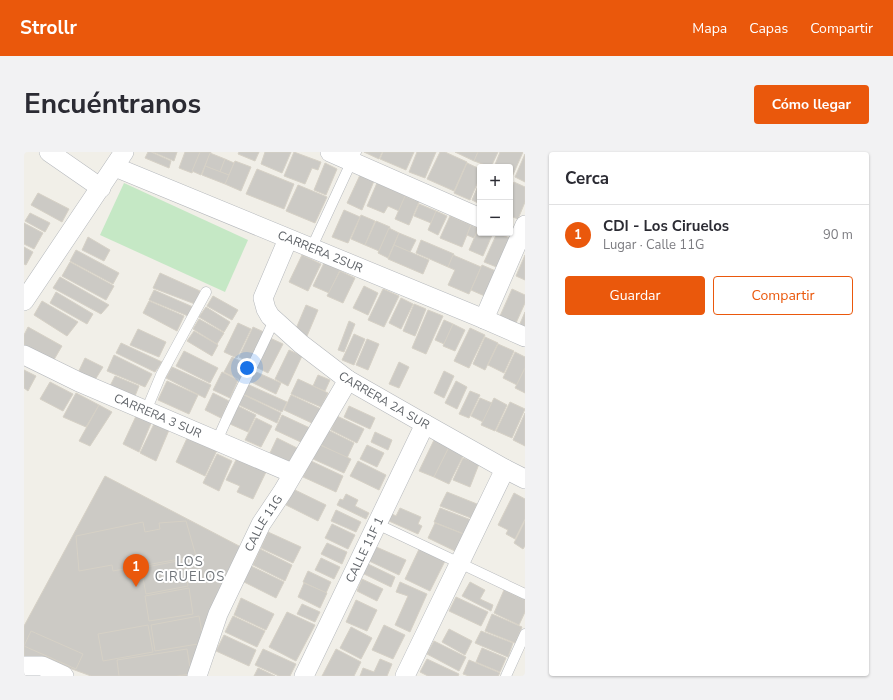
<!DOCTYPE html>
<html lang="es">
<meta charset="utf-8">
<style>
body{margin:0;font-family:"Nunito Sans",sans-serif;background:#f2f2f3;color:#2b2b33}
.controls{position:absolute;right:12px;top:12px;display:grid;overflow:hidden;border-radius:4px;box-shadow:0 1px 3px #0004}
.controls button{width:36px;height:36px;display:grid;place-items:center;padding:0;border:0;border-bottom:1px solid #e1e1e2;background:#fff;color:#2b2b33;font:20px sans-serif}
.you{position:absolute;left:223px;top:216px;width:14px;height:14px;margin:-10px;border:3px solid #fff;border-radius:50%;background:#1a73e8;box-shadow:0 0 0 6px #1a73e833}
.badge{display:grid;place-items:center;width:26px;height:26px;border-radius:50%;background:#ea580c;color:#fff;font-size:13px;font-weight:700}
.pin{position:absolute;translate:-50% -33px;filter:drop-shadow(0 1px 2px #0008)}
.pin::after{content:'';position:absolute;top:21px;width:14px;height:12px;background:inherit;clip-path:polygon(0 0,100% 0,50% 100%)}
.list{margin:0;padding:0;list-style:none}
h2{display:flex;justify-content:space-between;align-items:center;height:52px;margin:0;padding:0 16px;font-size:17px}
h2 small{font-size:13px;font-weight:400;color:#7c7c81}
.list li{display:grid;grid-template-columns:26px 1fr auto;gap:12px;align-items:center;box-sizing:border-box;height:60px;padding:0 16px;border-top:1px solid #e1e1e2}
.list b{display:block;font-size:15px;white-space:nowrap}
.list p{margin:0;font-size:13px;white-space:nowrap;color:#7c7c81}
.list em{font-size:13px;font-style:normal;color:#7c7c81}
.actions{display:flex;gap:8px;padding:12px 16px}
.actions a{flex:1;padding:9px 0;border:1px solid #ea580c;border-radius:4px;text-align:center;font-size:14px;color:#ea580c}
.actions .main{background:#ea580c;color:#fff}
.map{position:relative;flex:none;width:501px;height:524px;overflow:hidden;border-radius:4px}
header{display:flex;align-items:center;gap:24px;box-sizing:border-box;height:56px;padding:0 20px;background:#ea580c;color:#fff}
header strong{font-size:19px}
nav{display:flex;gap:22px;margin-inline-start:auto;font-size:14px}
.intro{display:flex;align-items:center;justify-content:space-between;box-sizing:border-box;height:96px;padding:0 24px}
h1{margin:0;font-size:28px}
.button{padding:10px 18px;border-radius:4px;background:#ea580c;color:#fff;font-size:14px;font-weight:700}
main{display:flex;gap:24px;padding:0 24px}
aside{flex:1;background:#fff;border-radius:4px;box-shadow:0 1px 3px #0004}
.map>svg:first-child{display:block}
</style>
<header>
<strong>Strollr</strong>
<nav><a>Mapa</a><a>Capas</a><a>Compartir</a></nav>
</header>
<div class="intro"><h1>Encuéntranos</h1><a class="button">Cómo llegar</a></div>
<main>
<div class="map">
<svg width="501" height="524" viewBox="0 0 501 524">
<rect width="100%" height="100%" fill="#f1efe8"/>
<!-- green -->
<polygon fill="#c5e8c5" points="100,31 224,88 201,140 76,83"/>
<!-- building -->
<g fill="#cccac5" stroke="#d6d1c6">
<polygon points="124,0 127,0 147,9 145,16 121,6"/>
<polygon points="129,0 153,0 150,9"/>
<polygon points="161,0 176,0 168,21 155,16"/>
<polygon points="176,0 187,0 177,23 168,19"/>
<polygon points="215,0 235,0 231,9 214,2"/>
<polygon points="241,0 267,0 258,21 237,12"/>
<polygon points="270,0 297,10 294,18 288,16 281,32 260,24"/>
<polygon points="340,0 358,0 355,7"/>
<polygon points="359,0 390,0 382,18 356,7"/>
<polygon points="393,0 412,0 401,26 385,20"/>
<polygon points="416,0 421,0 443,10 430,39 403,27"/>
<polygon points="431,0 454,0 450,9"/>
<polygon points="454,0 474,0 467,15 450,9"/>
<polygon points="476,0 499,0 488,25 486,24 486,15 470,15"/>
<polygon points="186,1 201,7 196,20 181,14"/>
<polygon points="501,2 501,30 491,25"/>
<polygon points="201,7 210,11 205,23 196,20"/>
<polygon points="211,9 227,15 217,39 201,32"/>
<polygon points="301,11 313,17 302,43 290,38"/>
<polygon points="443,11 456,17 456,25 446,48 430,41"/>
<polygon points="181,14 205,23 201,32 178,23"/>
<polygon points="233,17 270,32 260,57 222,42"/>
<polygon points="336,23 350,29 338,58 323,51"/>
<polygon points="456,29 456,52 448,48"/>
<polygon points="490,30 501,35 501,50 494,67 486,64 486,40"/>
<polygon points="353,31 382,44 375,59 364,54 360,61 343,54"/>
<polygon points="274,33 303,45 291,71 262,59"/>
<polygon points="14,41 45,57 38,70 7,53"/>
<polygon points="381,44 395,50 385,73 371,67"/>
<polygon points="395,52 412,59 407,71 390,64"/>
<polygon points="320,58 336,65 324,91 308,85"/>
<polygon points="412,59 423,64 414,83 404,78"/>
<polygon points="6,61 26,71 21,80 1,69"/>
<polygon points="337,63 351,69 341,93 327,87"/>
<polygon points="426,64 447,73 438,95 416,86"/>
<polygon points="352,69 366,75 355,99 341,93"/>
<polygon points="0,71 19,81 10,97 0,92"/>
<polygon points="447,73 455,77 450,86 443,83"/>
<polygon points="455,75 456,81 469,81 459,104 445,98"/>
<polygon points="365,76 375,81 364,106 354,101"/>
<polygon points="375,81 392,88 386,100 370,93"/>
<polygon points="473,81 488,87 475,116 460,110"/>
<polygon points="64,85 86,98 80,109 58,98"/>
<polygon points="397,88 430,102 424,115 392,101"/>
<polygon points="370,93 405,108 399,122 364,107"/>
<polygon points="0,95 9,100 2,113 0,112"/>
<polygon points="52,98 95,121 89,132 46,109"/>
<polygon points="278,103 297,112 284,139 265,130"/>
<polygon points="429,103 457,115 445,142 424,133 431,118 424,115"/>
<polygon points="501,103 501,128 492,124"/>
<polygon points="46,110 90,134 82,148 38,124"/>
<polygon points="300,111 316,118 305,141 289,134"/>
<polygon points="458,113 474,120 463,145 447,138"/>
<polygon points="316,119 331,126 319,151 303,144"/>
<polygon points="136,121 176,139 171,152 129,136"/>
<polygon points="36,125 85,153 77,162 29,136"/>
<polygon points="340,134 354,141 344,163 329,156"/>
<polygon points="359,137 375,144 360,175 344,168"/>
<polygon points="488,137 501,143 501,151 492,171 476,164"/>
<polygon points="130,138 169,155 164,164 125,148"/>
<polygon points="32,140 69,162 63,172 26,151"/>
<polygon points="189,144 214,158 208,168 183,154"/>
<polygon points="377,146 389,152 377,177 365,171"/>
<polygon points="18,149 54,170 43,184 10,163"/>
<polygon points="125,149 160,164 153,179 119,161"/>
<polygon points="390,152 402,157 391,184 379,179"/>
<polygon points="282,153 294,158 283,184 271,179"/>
<polygon points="182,155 206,170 200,180 175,165"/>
<polygon points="404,158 419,164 402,202 388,196"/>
<polygon points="501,160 501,177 495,174"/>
<polygon points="175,167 200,181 193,192 169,177"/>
<polygon points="420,168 429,172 420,192 411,188"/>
<polygon points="325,169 331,172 320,200 314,198"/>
<polygon points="214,171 227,177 213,206 200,200"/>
<polygon points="429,172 441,178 431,199 419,194"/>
<polygon points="4,175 38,194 28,211 0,196 0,183"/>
<polygon points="229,175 242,181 227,211 215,205"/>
<polygon points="446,176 461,183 445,216 430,209"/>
<polygon points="114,177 142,190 135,205 106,193"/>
<polygon points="170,179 194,193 188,204 163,189"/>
<polygon points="330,182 341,187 330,213 318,208"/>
<polygon points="461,185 474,191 461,218 449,212"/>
<polygon points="246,186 259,192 244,221 232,215"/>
<polygon points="343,187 355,192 344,218 332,213"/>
<polygon points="97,191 138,210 131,220 92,201"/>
<polygon points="474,192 490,199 480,221 464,213"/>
<polygon points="265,198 278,204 264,234 251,227"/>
<polygon points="160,199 194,216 186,231 152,214"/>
<polygon points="491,200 501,205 501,216 493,233 479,226"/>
<polygon points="90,203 128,222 121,235 83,219"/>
<polygon points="208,205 224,213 216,228 200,220"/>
<polygon points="61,206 79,215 69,231 53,223"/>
<polygon points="375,210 385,215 375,236 365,232"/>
<polygon points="148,215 187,233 181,246 142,226"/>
<polygon points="501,216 501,241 491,236"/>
<polygon points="0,218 12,224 4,239 0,236"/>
<polygon points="230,219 257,231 252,242 225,229"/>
<polygon points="420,219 430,224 420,246 410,241"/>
<polygon points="198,220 214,228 206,246 189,238"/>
<polygon points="294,223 306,228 301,239 289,234"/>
<polygon points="91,224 115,234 109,249 84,238"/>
<polygon points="274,227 304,241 297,255 267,242"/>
<polygon points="143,229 174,243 165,262 134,248"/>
<polygon points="432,229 443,235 433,257 421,251"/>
<polygon points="26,230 49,242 39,259 16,247"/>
<polygon points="223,232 263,250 258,260 219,242"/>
<polygon points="446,239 456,243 445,266 435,262"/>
<polygon points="52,241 75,253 62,275 39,265"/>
<polygon points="189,241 205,249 197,266 181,258"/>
<polygon points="218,242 257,261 253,271 213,252"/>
<polygon points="267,243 297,257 290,272 260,258"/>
<polygon points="456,246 468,251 459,270 447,264"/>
<polygon points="470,246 483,253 471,279 457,273"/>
<polygon points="486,250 501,257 488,286 472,279"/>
<polygon points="75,253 88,260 66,294 55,289"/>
<polygon points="214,254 232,263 224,280 206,272"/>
<polygon points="325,254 351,266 346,277 320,265"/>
<polygon points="501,261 501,294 489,288"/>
<polygon points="113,262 128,269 115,300 99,292"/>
<polygon points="258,263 288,277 281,292 251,278"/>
<polygon points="313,264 340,277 333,291 307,278"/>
<polygon points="232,266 248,274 237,295 221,288"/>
<polygon points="130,272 145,278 132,309 116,301"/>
<polygon points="304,278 330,291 323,306 297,293"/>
<polygon points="351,280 368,288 364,298 347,290"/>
<polygon points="165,282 194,296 181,324 152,310"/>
<polygon points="253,286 275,297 268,311 246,301"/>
<polygon points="411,286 426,293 410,325 395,319"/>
<polygon points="296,293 327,307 320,321 289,307"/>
<polygon points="343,293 360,301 353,315 336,307"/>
<polygon points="426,293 441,300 425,332 410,325"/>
<polygon points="193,302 208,309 195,339 179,331"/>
<polygon points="213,306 242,320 229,347 213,340 216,334 202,328"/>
<polygon points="439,306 455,312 446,335 429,328"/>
<polygon points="287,309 319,324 312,340 279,325"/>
<polygon points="334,309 362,323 355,338 326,324"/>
<polygon points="81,324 217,395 169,524 67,524 18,506 0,507 0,474"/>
<polygon points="269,337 302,353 294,369 262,353"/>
<polygon points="423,340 453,352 447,366 416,354"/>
<polygon points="490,341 501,347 501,367 491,387 482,382 484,378 474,373"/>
<polygon points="322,342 334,348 331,354 345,361 342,367 313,353 316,347 319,348"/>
<polygon points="376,356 397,365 394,372 398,374 394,382 365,369 368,362 372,364"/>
<polygon points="416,356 447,368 440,382 410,370"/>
<polygon points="312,358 337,370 332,380 307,369"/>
<polygon points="162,369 172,404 89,419 88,413 55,419 52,384 119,370 121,380 136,377 135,371"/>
<polygon points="501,369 501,394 499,397 490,391"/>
<polygon points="411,371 442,383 433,400 404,386"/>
<polygon points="308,372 331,383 324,397 301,386"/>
<polygon points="244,380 277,395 269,411 237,396"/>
<polygon points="303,391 323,400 318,412 297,402"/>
<polygon points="397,393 423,405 406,439 381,427"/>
<polygon points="350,394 382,408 375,423 343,408"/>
<polygon points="236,397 268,413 261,429 229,413"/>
<polygon points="297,406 316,415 310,427 291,418"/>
<polygon points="159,408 164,434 122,442 117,416"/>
<polygon points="342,411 371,425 367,435 338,421"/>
<polygon points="227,414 260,430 252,446 220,430"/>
<polygon points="284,419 307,430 302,441 279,430"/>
<polygon points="338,427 359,437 353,449 333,439"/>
<polygon points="376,430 403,442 386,480 371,473 384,444 372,440"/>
<polygon points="446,430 461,438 456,447 469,453 467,459 438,444"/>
<polygon points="280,431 303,441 296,456 274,445"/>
<polygon points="165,436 169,462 125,469 121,444"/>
<polygon points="480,438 501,448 501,460 495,473 470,461"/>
<polygon points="432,445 464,460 457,474 425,459"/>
<polygon points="217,446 250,462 242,478 210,463"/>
<polygon points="332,448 353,458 343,479 322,470"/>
<polygon points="278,452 296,460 291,470 273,462"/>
<polygon points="263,460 291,473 272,509 245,495"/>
<polygon points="468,462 498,475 491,491 461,479"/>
<polygon points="175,464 180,491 131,499 127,473"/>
<polygon points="209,464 241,479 233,495 201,480"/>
<polygon points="124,473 129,500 79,509 74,482"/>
<polygon points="360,473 381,483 369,507 348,498"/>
<polygon points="327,475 348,486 337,507 316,496"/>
<polygon points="425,477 448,489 441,503 418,490"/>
<polygon points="7,479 59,502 52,517 0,494"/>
<polygon points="457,479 489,491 484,505 451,491"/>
<polygon points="200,483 232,498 225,514 192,499"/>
<polygon points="410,489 442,505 435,519 403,502"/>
<polygon points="458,496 482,506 476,520 452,510"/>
<polygon points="163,497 167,522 152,524 95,524 93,508"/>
<polygon points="239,497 272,512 266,524 255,524 231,513"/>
<polygon points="312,497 337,510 330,524 298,524"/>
<polygon points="356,507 368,512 363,524 336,524 339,516 350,520"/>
<polygon points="403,507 435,522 434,524 404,524 396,520"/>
<polygon points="445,508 476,521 474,524 445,524 439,522"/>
<polygon points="234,516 251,524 230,524"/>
</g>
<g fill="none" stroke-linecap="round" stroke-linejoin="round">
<!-- lane casing -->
<g stroke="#b5b8bc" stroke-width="11">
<g id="lane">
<polyline points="287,97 332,0"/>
<polyline points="122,259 137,223 182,140"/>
<path d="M193 289C210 248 232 209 250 168"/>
<polyline points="353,372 501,442"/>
<polyline points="482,524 501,482"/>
</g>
</g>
<!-- street casing -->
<g stroke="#b5b8bc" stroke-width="20">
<g id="street">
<polyline points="25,0 77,36"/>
<polyline points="306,0 456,66"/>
<path id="s1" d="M91 15 460 167 501 185"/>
<path id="s2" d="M264 87 239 146 242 157 246 164 277 192 324 228 401 272 481 317 501 327"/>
<polyline points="0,149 100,0"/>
<polyline points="460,167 501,73"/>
<path id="s3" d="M0 203 55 230 268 321"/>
<polyline points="0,514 18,514 40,524"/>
<path id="s4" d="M173 524 194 462 237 372 259 339 324 228"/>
<path id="s5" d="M280 524 401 272"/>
<polyline points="381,524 481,317"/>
</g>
</g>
<!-- lane -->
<use href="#lane" stroke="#fff" stroke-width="10"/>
<!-- street -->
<use href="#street" stroke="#fff" stroke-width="19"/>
</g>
<g text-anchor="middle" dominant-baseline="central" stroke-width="4" stroke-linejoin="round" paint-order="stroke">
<!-- street labels -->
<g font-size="12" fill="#5f6368" stroke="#fff">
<text stroke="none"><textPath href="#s1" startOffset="222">CARRERA 2SUR</textPath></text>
<text stroke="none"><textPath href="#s2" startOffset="226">CARRERA 2A SUR</textPath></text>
<text stroke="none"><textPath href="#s3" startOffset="147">CARRERA 3 SUR</textPath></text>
<text stroke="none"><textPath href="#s4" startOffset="167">CALLE 11G</textPath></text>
<text stroke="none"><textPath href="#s5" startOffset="140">CALLE 11F 1</textPath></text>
</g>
<!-- neighbourhood labels -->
<g font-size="13" letter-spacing="1" fill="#70757a" stroke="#fff">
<text x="166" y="410">LOS<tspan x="166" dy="15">CIRUELOS</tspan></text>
</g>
</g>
</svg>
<div class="controls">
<button>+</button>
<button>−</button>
</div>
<div class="you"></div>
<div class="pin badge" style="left:112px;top:435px">1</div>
</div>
<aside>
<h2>Cerca<small></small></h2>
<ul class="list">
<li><span class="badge">1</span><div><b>CDI - Los Ciruelos</b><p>Lugar · Calle 11G</p></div><em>90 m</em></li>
</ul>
<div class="actions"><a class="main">Guardar</a><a>Compartir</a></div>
</aside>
</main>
